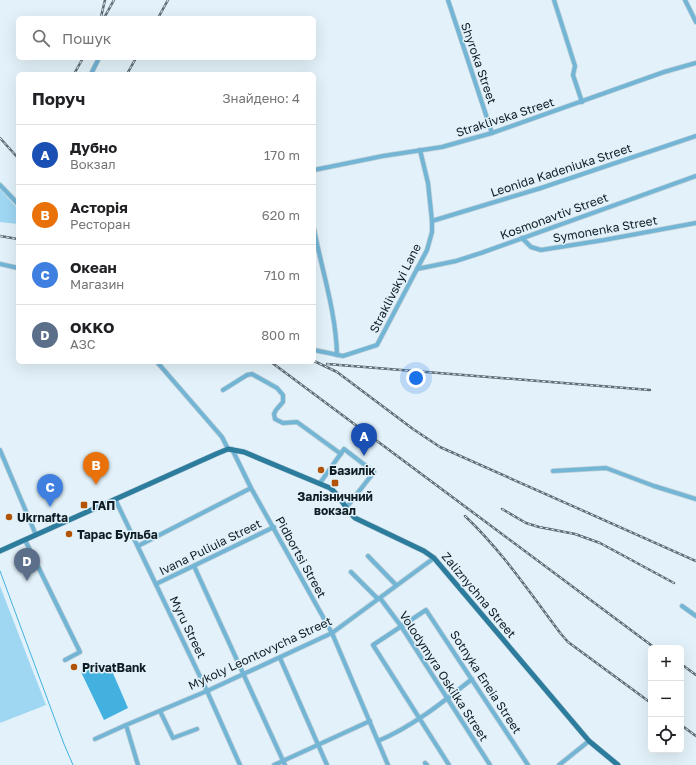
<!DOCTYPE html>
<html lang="uk">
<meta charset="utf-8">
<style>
body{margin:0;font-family:"Golos Text",sans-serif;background:#f2f2f2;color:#202124}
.controls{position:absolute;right:12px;bottom:12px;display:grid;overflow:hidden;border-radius:6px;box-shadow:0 4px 16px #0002}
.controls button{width:36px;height:36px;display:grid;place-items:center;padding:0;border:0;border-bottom:1px solid #e0e0e0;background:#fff;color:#202124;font:20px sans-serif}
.you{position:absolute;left:416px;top:378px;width:14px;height:14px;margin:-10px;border:3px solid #fff;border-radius:50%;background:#1a73e8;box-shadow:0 0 0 6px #1a73e833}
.badge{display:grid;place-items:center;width:26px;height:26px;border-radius:50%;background:#1a73e8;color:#fff;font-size:13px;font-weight:700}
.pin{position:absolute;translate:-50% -33px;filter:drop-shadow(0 1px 2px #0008)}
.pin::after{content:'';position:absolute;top:21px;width:14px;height:12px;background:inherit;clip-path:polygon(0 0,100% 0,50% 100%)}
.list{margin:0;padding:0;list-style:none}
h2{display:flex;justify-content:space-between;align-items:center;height:52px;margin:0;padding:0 16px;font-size:17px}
h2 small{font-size:13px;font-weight:400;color:#757577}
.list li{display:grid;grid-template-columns:26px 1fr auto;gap:12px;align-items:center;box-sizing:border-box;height:60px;padding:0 16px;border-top:1px solid #e0e0e0}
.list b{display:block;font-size:15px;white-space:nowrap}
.list p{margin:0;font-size:13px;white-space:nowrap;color:#757577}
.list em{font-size:13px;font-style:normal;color:#757577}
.icon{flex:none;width:22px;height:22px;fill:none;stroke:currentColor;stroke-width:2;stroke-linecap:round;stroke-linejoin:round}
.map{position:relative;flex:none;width:696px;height:765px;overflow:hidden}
.search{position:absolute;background:#fff;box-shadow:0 4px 16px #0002;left:16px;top:16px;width:300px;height:44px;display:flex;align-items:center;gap:10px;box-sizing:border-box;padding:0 14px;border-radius:6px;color:#757577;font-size:15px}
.panel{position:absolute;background:#fff;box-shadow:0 4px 16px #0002;left:16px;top:72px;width:300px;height:292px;border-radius:6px}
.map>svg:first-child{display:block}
</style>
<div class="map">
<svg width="696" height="765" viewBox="0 0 696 765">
<rect width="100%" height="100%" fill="#e3f2fa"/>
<!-- green -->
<g fill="#9fd7f3">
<polygon points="0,189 18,209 18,224 0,222"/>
<polygon points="0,586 46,705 0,723"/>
</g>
<!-- water -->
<polygon fill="#42b1e0" points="109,664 128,708 104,720 81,672"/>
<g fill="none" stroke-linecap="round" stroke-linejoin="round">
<!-- stream -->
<polyline stroke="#42b1e0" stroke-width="1" points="0,571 64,744 73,765"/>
<!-- minor casing -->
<g stroke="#c1d0d8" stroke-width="5.5">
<g id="minor">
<polyline points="448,0 492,133"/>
<polyline points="554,0 575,66 573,75 582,102"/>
<polyline points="685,0 696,22"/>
<polyline points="91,74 99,58"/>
<polyline points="314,170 383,156 442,147 492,133 664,72 696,63"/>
<polyline points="0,185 18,204"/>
<polyline points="432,221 541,188 696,136"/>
<path d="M314 229C322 271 336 312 337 355"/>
<polyline points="522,238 531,247 541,250 604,240 696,223"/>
<polyline points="0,264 18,268"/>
<polyline points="417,269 456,261 481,253 696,176"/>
<polyline points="314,350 343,356 377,345 427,250 432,232 432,221 428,183 420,150"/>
<polyline points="157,362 222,437 228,449"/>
<polyline points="223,390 247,375 252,374 277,388 283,395 283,402 276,410 274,414 275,419 283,423 297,422 341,454"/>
<polyline points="232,449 251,488 332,633 388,765"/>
<polyline points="0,450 36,535"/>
<polyline points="553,471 606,468 654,486 696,499"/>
<polyline points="320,483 344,449 374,472 346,508"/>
<polyline points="115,499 207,691 240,765"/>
<polyline points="25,540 80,652 65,660"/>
<polyline points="138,546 251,488"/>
<polyline points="368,556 396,585"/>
<polyline points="194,566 285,765"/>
<polyline points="351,572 378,599"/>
<polyline points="156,584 274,527"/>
<polyline points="380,598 401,626 490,765"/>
<polyline points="682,606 696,616"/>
<polyline points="280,658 327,765"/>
<polyline points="160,711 173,738 197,729"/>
<polyline points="95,739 126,725"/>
<path d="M378 741C412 727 443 702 472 679"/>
<polyline points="425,763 427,765"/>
<polyline points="138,765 126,725 207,691 332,633 434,558"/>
<polyline points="274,765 370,721"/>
<polyline points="449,765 373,645 426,610 528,765"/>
<polyline points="559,765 589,741"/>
</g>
</g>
<!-- major casing -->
<g stroke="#c1d0d8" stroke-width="6">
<path id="major" d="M0 551 216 454 228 449 244 452 330 488C341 496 345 509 355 518L424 551 434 558 589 741 618 765"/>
</g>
<!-- minor -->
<use href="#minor" stroke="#73b5d5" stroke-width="4"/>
<!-- major -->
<use href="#major" stroke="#2c7c9d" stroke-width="5"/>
<!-- rail casing -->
<g stroke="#5e6d74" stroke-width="2.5">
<g id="rail">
<polyline points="101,17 105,0"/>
<polyline points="104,18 114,0"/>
<polyline points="158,18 168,0"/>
<polyline points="74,74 83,58"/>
<polyline points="127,74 136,58"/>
<polyline points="0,138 18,158"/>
<polyline points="0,236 18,239"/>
<polyline points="314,361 337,372 413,429 440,447 696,561"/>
<polyline points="271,362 655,648"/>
<polyline points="327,364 650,390"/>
<polyline points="502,509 526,523 539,527 575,534 600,543 674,583"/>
<path d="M465 516C502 551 530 593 561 634L568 642 651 703"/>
<polyline points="681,664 696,675"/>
<polyline points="681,725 696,736"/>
</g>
</g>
<!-- rail -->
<use href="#rail" stroke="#e3f2fa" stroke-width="1" stroke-dasharray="3" stroke-linecap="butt"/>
</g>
<!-- markers -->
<g fill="#b25306" stroke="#e3f2fa" stroke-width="1.5">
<circle cx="321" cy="470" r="4"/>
<rect x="331" y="479" width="8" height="8" rx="2"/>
<rect x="80" y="501" width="8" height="8" rx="2"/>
<circle cx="9" cy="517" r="4"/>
<circle cx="69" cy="534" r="4"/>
<circle cx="74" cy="667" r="4"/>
</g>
<g text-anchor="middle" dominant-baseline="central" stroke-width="3" stroke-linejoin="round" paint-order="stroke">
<!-- street labels -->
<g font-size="12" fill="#0f1d24" stroke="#e3f2fa">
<text transform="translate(479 63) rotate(71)">Shyroka Street</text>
<text transform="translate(505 117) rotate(-18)">Straklivska Street</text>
<text transform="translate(561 170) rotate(-18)">Leonida Kadeniuka Street</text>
<text transform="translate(554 216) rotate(-20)">Kosmonavtiv Street</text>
<text transform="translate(605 229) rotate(-10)">Symonenka Street</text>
<text transform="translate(395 288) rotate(-63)">Straklivskyi Lane</text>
<text transform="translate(210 547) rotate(-26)">Ivana Puliuia Street</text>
<text transform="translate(301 557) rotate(61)">Pidbortsi Street</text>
<text transform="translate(479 595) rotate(50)">Zaliznychna Street</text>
<text transform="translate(188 627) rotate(64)">Myru Street</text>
<text transform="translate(260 653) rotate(-25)">Mykoly Leontovycha Street</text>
<text transform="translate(444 676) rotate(57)">Volodymyra Oskilka Street</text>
<text transform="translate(486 682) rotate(57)">Sotnyka Eneia Street</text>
</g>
<!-- poi labels -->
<g font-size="12" font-weight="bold" fill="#0f1d24" stroke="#e3f2fa" text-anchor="start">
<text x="329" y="470">Базилік</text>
<text x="335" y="496" text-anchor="middle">Залізничний<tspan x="335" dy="14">вокзал</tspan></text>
<text x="92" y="505">ГАП</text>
<text x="17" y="517">Ukrnafta</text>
<text x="77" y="534">Тарас Бульба</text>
<text x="82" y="667">PrivatBank</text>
</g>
</g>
</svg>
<div class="controls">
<button>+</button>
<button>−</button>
<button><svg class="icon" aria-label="locate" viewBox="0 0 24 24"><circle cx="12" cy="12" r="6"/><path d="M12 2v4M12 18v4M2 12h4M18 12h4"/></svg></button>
</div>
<div class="you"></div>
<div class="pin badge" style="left:364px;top:456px;background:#1a4fb4">A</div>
<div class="pin badge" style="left:96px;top:485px;background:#e8710a">B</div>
<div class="pin badge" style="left:50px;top:507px;background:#3f7fe0">C</div>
<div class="pin badge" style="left:27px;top:581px;background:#5c6f8a">D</div>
<div class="search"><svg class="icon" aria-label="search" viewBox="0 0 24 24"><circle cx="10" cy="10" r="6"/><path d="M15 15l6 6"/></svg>Пошук</div>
<section class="panel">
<h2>Поруч<small>Знайдено: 4</small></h2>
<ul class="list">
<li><span class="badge" style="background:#1a4fb4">A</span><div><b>Дубно</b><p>Вокзал</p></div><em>170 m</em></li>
<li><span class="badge" style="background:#e8710a">B</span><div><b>Асторія</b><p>Ресторан</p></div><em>620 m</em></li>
<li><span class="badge" style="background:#3f7fe0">C</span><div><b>Океан</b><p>Магазин</p></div><em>710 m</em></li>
<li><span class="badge" style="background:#5c6f8a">D</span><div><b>OKKO</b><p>АЗС</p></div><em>800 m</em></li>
</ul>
</section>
</div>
